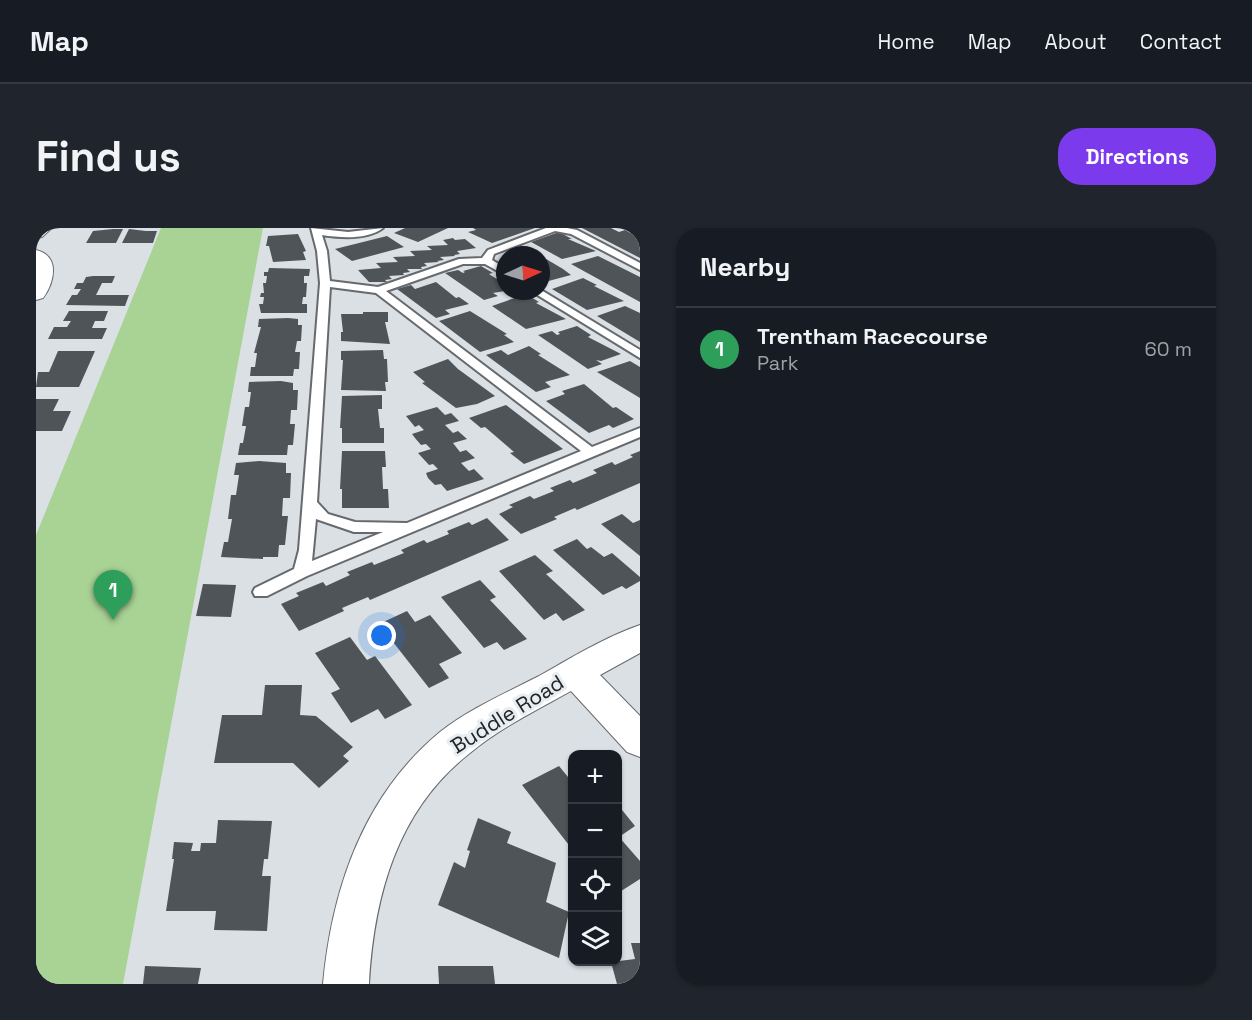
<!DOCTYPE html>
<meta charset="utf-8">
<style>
body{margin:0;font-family:"Space Grotesk",sans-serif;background:#20242c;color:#f1f3f6}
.controls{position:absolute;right:18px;bottom:18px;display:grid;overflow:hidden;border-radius:12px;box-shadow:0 2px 4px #0004}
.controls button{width:54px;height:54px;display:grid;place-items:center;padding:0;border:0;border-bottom:2px solid #363941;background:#171b24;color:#f1f3f6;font:30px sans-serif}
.compass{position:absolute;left:460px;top:18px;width:54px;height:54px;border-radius:50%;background:#171b24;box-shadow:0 2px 4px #0004;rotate:86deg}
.you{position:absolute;left:346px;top:408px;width:21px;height:21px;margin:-15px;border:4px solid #fff;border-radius:50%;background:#1a73e8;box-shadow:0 0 0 9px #1a73e833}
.badge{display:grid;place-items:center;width:39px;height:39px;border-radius:50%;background:#7c3aed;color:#fff;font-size:20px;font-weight:700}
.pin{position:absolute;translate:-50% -50px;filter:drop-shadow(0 2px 3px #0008)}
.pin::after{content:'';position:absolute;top:32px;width:21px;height:18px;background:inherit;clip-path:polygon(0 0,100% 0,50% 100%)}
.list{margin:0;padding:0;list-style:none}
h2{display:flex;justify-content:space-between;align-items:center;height:78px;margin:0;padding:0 24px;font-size:26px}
h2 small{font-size:20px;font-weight:400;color:#9ea1a6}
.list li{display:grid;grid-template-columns:39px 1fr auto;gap:18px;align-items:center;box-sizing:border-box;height:84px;padding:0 24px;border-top:2px solid #363941}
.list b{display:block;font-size:22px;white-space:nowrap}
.list p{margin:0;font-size:20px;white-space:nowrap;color:#9ea1a6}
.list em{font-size:20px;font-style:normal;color:#9ea1a6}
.icon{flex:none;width:33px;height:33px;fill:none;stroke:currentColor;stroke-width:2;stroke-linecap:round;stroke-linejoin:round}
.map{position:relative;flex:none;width:604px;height:756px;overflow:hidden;border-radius:24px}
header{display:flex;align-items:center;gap:36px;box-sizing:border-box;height:84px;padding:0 30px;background:#171b24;border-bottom:2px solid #363941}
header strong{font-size:28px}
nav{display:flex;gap:33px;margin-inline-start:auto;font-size:21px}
.intro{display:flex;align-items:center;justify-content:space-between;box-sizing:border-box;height:144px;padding:0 36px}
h1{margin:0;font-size:42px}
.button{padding:15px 27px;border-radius:24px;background:#7c3aed;color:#fff;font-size:21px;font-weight:700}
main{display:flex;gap:36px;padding:0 36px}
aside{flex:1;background:#171b24;border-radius:24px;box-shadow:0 2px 4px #0004}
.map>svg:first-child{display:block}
</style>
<header>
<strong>Map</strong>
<nav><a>Home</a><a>Map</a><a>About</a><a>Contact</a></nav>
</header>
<div class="intro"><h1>Find us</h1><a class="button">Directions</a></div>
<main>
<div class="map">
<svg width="604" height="756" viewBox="0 0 604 756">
<rect width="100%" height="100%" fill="#dae0e4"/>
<!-- green -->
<polygon fill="#a8d395" points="125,0 227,0 87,756 0,756 0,307"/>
<!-- building -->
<g fill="#4f5458">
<polygon points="369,0 412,0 382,14 358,5"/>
<polygon points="437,0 499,0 456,15 432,4 440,2"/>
<polygon points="546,0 575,0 583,4 589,2 598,7 604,10 604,30"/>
<polygon points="77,1 87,1 80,15 50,15 57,3"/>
<polygon points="93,1 110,3 121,3 117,15 86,15"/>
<polygon points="523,4 536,11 532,11 560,23 526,31 495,14"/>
<polygon points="262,6 270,23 267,24 270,32 237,34 233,18 230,18 232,8"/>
<polygon points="351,8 368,19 316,33 299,21"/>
<polygon points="417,10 419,12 429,11 440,20 421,23 424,26 418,27 419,28 404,29 408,32 401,33 403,34 388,35 391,38 385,39 386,41 371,41 374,44 367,45 368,47 353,48 356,51 349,52 351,54 333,54 322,42 345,40 340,35 362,34 357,29 379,28 374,23 396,22 391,18 412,17 407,12"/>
<polygon points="505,28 527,41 535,47 505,55"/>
<polygon points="562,28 604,49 604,74 535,36"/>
<polygon points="445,38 457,45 453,46 464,53 469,53 469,63 457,65 462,68 448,72 409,45 422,42 427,45 429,44 427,43"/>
<polygon points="233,40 274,41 273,48 268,48 268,55 271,55 270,69 267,69 266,76 271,76 271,85 225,85 223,76 227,76 228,69 224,69 225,65 228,65 227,55 230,55 231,48 228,48 228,44 232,44"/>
<polygon points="57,48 79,48 76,55 66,55 60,67 93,67 89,78 30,77 36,67 41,67 45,61 38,61 41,55 47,55 50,49"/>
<polygon points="547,50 561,57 558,58 588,73 551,82 516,61"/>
<polygon points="400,54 420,70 423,69 433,76 409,82 414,86 400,90 361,61 375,57 379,61"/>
<polygon points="490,66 503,74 500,75 530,91 490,101 456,78"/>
<polygon points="589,78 604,85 604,114 561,88"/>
<polygon points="33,83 72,83 68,93 59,93 56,100 71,100 66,111 12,111 18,99 31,99 35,93 27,93"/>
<polygon points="434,83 471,106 468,107 478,114 444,124 403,93"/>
<polygon points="327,84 352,84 352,94 349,94 354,116 305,113 305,104 307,104 305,86 327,86"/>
<polygon points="252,90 262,91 262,97 266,97 265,113 261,113 259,124 264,124 263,141 258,141 257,148 214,148 215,139 219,139 221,125 218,125 225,99 222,99 223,91"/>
<polygon points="541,98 555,107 552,109 585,126 565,133 560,132 566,136 552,141 502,107 516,103 521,107 524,106 522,104"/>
<polygon points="493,118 505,126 502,127 534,147 509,154 515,159 500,164 450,127 465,122 472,127"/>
<polygon points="347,122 348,131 351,131 352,154 349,154 350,163 305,162 307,132 305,132 305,123"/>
<polygon points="22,123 59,123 43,159 0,159 2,144 13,144"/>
<polygon points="412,131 422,141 459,168 441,176 420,180 386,155 389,154 377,144"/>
<polygon points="594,133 604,139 604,170 561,144"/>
<polygon points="245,153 257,155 257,162 262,162 261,182 255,182 254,196 259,196 257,217 252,217 251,227 202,227 204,215 207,215 210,198 206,198 209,179 213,179 215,164 212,164 213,154"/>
<polygon points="548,156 577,180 580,179 598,191 577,200 573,197 553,205 510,173 529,166 526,163"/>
<polygon points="346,167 346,181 342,181 344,200 348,200 348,215 306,215 306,200 304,200 306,168"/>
<polygon points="0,171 23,171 17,183 35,183 26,203 0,203"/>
<polygon points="470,177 527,221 488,236 474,225 478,224 449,199 445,200 433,190"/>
<polygon points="401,179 409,187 415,185 423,193 409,197 417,205 422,203 431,211 417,215 424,224 430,222 439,230 425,235 433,243 438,241 448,251 411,263 405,256 399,257 392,250 390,245 402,241 397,236 393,237 382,225 395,221 390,216 385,217 379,210 376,206 388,202 383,197 379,199 370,188"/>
<polygon points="306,223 349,223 350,239 346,239 347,261 352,261 353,280 306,280 306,261 304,261"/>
<polygon points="604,223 604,255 541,282 539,280 518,289 521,291 485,306 463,286 477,279 473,277 494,268 498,271 518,263 514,260 534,252 537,255 561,245 557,242 576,234 579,237 597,229 594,227"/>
<polygon points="223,233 250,235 250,245 255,245 254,270 247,270 246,288 252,288 249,317 243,317 242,329 227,329 227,331 185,329 188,314 192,314 196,291 192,291 195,267 200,267 203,247 198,247 200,235"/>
<polygon points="586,286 597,295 604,292 604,328 565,296"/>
<polygon points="451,290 473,312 334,372 332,369 306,380 308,383 263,403 245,376 263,368 260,365 287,354 290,358 314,347 311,344 336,334 338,337 368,325 365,322 388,312 391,315 413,306 411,303 433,294 436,297"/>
<polygon points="541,311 551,321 555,319 568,329 576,325 604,349 604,353 590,361 586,358 567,367 517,322"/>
<polygon points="499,327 517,343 510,346 549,382 527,393 520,385 508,392 463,343"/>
<polygon points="444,352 460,369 454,372 491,411 468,422 461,414 448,420 405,369"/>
<polygon points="167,356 200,357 195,389 160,388"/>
<polygon points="371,383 379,394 394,387 426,425 403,436 413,450 393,460 343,396"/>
<polygon points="314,409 331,432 339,428 376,477 349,491 342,481 315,495 295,465 304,461 279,425"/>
<polygon points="229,457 266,457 264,487 280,488 317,519 307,528 313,533 283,560 257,535 178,535 186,487 226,487"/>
<polygon points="523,538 532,549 536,547 536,621 486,557"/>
<polygon points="582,577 599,598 583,609 604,633 604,651 582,665"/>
<polygon points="442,590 475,604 471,615 520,635 510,674 533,684 523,730 402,677 418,634 429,640 434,623 431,622"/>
<polygon points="182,592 236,593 232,631 228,631 226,648 235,648 231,703 178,702 180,683 130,683 138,631 136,631 138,614 157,615 155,623 164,623 165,615 180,615"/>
<polygon points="595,715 604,715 604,756 581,756 575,734 599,731"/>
<polygon points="109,738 165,740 162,756 107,756"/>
<polygon points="402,738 457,738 459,756 403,756"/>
</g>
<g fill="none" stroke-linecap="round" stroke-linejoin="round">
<!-- lane casing -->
<g stroke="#666a6f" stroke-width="4">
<g id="lane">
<path d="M275 0 312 4 347 0C331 12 305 10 286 7L291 23 294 53 342 59 423 31 446 30 452 22 510 0H531L541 2 604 35V42L535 6 519 3 458 26 456 32 469 40V47L449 36H427L350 63 556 219 604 200V209L271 348 231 368H219L217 364 219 360 258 341 263 322 284 55 281 23ZM294 59 340 65 545 223 371 295 319 294 292 286 281 274ZM280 291 318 304H347L276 333Z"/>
<polygon points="505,62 604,122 604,130 495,63"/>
</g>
</g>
<!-- street casing -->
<g stroke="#666a6f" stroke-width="2">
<g id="street">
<polygon points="0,0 16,0 6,9 0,10"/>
<path d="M0 22C25 28 18 55 7 70L0 72Z"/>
<path d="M604 397V425L564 447 604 488V529L591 524 535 463C501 482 464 500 434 525 361 582 338 668 333 756H287C296 660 328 567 404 504 433 481 470 465 503 448 535 430 569 409 604 397Z"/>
</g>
</g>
<!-- lane -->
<use href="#lane" fill="#fff" fill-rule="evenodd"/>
<!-- street -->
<use href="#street" fill="#fff" fill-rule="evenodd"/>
</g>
<g text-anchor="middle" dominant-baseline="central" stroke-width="6" stroke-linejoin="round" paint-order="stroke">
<!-- near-street labels -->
<g font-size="21" fill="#212325" stroke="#e7edf1">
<text transform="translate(471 486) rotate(-32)">Buddle Road</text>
</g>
</g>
</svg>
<div class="controls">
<button>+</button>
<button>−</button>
<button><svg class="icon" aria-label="locate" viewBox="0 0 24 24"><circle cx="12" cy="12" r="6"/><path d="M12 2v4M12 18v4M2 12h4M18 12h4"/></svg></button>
<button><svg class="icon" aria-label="layers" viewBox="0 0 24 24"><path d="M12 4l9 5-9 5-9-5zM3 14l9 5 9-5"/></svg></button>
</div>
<svg class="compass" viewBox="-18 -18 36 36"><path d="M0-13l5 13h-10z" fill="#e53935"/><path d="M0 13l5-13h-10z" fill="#9ea1a6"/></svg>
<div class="you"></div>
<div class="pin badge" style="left:77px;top:392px;background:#2e9e5b">1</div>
</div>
<aside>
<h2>Nearby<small></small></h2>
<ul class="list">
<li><span class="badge" style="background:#2e9e5b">1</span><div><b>Trentham Racecourse</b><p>Park</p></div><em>60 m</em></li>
</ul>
</aside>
</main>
